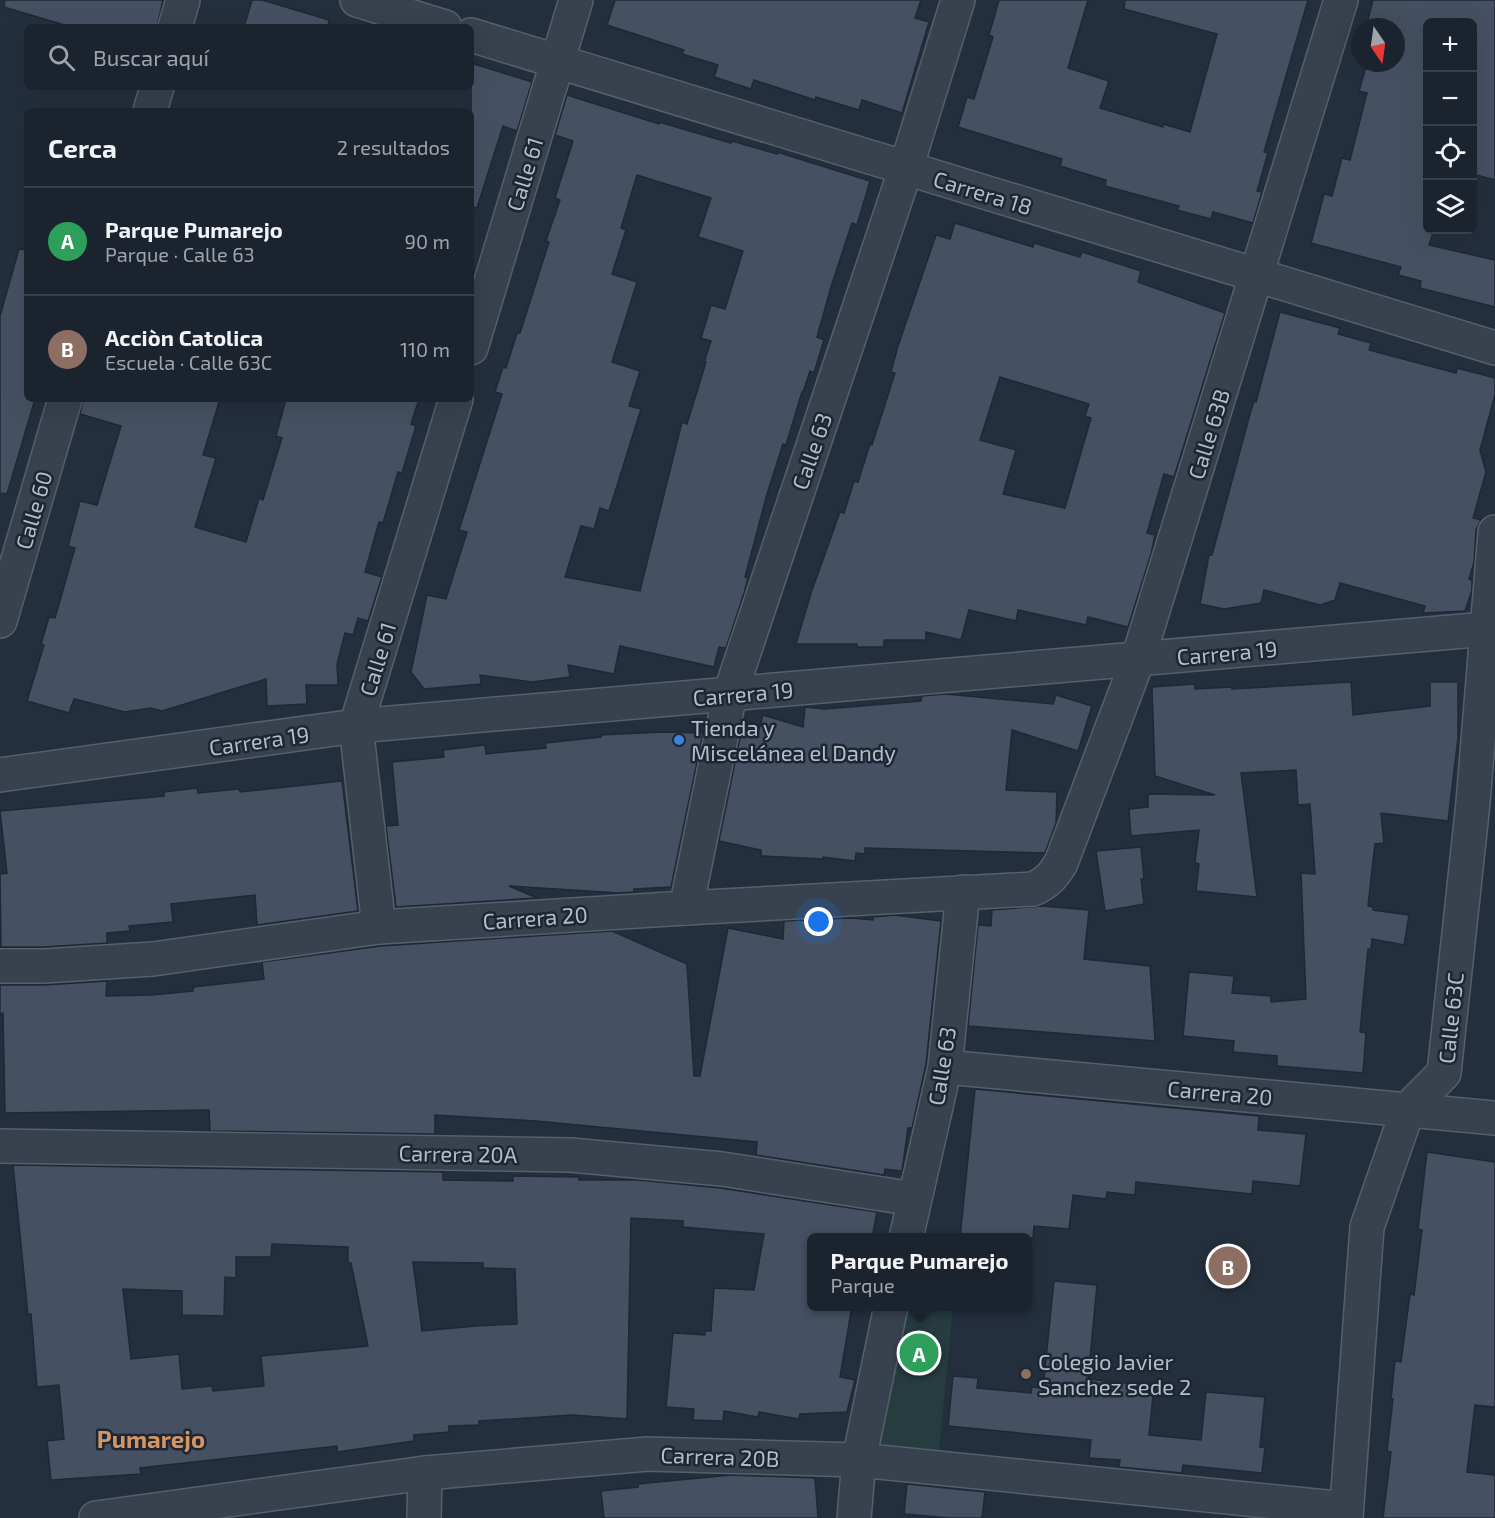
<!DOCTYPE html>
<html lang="es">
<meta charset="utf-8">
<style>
body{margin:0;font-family:"Exo 2",sans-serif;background:#282f3a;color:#f1f3f6}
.controls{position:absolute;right:18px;top:18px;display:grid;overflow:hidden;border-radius:9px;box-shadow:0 6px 24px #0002}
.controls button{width:54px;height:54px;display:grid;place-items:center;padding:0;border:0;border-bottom:2px solid #39404a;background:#1b232e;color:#f1f3f6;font:30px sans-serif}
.compass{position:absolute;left:1351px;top:18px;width:54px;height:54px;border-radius:50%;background:#1b232e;box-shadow:0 6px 24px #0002;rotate:167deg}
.you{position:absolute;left:819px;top:922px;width:21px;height:21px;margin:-15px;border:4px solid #fff;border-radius:50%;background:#1a73e8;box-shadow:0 0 0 9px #1a73e833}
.badge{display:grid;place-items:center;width:39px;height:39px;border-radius:50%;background:#8ab4f8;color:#fff;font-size:20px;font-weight:700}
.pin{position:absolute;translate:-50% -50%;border:3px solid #fff;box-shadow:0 2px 6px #0006}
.popup{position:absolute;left:807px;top:1233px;width:225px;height:78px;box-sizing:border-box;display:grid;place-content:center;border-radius:9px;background:#1b232e;filter:drop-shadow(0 2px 4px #0005);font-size:20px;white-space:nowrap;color:#a0a4aa}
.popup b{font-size:22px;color:#f1f3f6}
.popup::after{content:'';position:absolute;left:50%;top:100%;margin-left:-12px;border:12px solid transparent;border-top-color:#1b232e}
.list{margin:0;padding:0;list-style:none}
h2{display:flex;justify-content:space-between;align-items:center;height:78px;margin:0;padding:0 24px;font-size:26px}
h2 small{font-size:20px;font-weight:400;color:#a0a4aa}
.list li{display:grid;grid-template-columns:39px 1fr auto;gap:18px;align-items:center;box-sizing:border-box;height:108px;padding:0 24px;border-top:2px solid #39404a}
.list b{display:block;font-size:22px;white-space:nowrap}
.list p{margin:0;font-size:20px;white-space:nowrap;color:#a0a4aa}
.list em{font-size:20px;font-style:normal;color:#a0a4aa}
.icon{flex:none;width:33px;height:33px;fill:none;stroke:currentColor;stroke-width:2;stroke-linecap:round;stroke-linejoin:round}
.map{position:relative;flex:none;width:1495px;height:1518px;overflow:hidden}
.search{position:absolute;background:#1b232e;box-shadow:0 6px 24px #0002;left:24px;top:24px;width:450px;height:66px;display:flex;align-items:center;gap:15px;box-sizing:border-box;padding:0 21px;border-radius:9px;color:#a0a4aa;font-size:22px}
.panel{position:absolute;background:#1b232e;box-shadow:0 6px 24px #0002;left:24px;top:108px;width:450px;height:294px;border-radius:9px}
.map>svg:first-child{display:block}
</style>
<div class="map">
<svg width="1495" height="1518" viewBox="0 0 1495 1518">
<rect width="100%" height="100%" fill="#242f3e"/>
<!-- green -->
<polygon fill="#263c3f" points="899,1307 953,1307 939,1451 873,1443"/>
<!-- building -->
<g fill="#455162" stroke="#1f2835" stroke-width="1.5" fill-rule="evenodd">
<polygon points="5,0 163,0 157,27 71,27 4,7"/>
<polygon points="252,0 262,0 329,20 328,27 244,27"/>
<polygon points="615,0 921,0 915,18 929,22 902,113 862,100 859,110 816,97 815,100 754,80 751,89 714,77 718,65 682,54 684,50 607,25"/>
<polygon points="999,0 1088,0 1068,68 1109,81 1100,108 1163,127 1163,124 1190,132 1217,34 1124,9 1125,0 1308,0 1264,152 1268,153 1257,191 1262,192 1253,223 1213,212 1211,219 1177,210 1179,206 1105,186 1106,180 1060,166 1062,159 958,127 967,97 974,99 993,37 989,35"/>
<polygon points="1373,0 1495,0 1495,180 1473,174 1473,22 1428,22 1428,230 1434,230 1429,245 1495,260 1495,307 1420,288 1421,281 1398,275 1401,267 1311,243 1324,194 1332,196 1342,158 1350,160 1367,93 1359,91 1367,63 1396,63 1396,27 1366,27"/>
<polygon points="471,63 532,82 517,131 503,126 477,208 471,207"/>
<path d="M567 95 659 124V122L731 143 732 141 777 154V152L870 181 857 225 852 223 831 287 817 337 824 340 814 373 810 371 803 392H802L786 445 783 444 767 494 745 577 748 578 744 593 726 648 719 647 714 667 620 646 614 674 568 665 570 677 532 682 480 675 481 684 424 689 411 672 427 595 446 599 467 532 459 530 502 394 495 392 503 367 506 368 517 333H520L549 242 546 241 560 200 555 198 573 141 555 135ZM637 175 711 198 698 237 743 251 725 309 711 305 701 338 711 341 704 362H706L687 424 682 422 640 591 565 577 581 526 594 529 600 508 609 511 641 409 629 406 640 371 612 362 637 282 612 274 626 230 621 228Z"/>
<path d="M955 223 1033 247 1034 243 1080 257 1082 252 1141 271 1138 282 1225 313 1174 477 1164 474 1147 533 1155 535 1151 554 1128 627 1088 617 1086 625 1018 610 1016 621 969 610 961 640 926 632V640H884V647H857V644H796L811 593 840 512 844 513 854 481 858 482 870 444 872 445 895 373 891 372 898 346 936 235 950 239ZM1000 377 1089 404 1085 416 1091 418 1065 508 1003 494 1016 450 980 440Z"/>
<polygon points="19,249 27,250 27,399 35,399 7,494 0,493 0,316"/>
<polygon points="1280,312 1340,328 1338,334 1371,343 1369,350 1456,373 1457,368 1495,378 1495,395 1480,450 1486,472 1473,518 1481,520 1476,530 1474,562 1469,579 1472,580 1472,590 1465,611 1423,613 1425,606 1340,583 1335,600 1320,605 1264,590 1261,603 1224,609 1200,604 1209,555 1212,555 1250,414 1254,401 1256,402"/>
<polygon points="83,399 220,399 203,455 216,458 195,527 246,542 259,498 263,500 282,438 276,436 286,399 419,399 411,424 416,426 402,473 398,472 383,523 379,522 365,572 382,577 368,621 358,618 353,635 345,633 337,664 338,685 306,685 307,704 267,706 266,679 162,711 150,708 125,712 74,699 69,713 27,701 44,645 41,644 49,617 55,618 75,548 68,546 80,501 97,505 121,426 80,414"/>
<polygon points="1351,682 1353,715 1430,706 1430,682 1458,682 1458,738 1448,821 1381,813 1384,843 1375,844 1368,906 1373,907 1373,910 1409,915 1404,945 1372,939 1371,949 1368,949 1360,1032 1366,1033 1363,1073 1277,1066 1277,1056 1233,1052 1234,1041 1183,1036 1189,972 1234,976 1232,993 1271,996 1271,1002 1306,999 1301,873 1315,874 1310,804 1298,805 1296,770 1241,773 1257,897 1196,891 1199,864 1195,863 1199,830 1131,836 1129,809 1148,807 1148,794 1215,795 1155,776 1152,687 1195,684 1195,689 1232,687 1232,689"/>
<polygon points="945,694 1053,704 1056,695 1092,706 1078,751 1012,730 1006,790 1057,792 1056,823 1045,853 865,848 865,854 856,853 855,861 823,857 823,859 761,856 761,850 719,841 741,733 758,733 763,715 803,727 805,707 825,709 921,701 922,696"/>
<polygon points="663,732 703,733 671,887 634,889 634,892 619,893 509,886 537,898 396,907 386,826 398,825 392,762 444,757 443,750 485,745 486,754 546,748 545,743 601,737 601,735"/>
<polygon points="342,781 358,911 257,925 255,895 171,904 173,922 129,926 130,931 107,933 107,943 43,947 1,947 0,874 7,873 0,811 164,796 164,792 197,788 198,793 239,789 240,792"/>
<polygon points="1141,847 1144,879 1141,879 1144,904 1105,911 1096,851"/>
<polygon points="1042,906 1089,910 1084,959 1150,966 1155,1041 968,1026 978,925 991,926 992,910"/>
<polygon points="894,915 941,921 926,1064 912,1128 908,1128 902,1171 885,1169 884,1175 756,1155 757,1142 536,1121 435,1115 435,1134 210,1131 209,1110 5,1113 3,1013 0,1014 0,985 45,985 107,981 106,996 152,995 193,991 193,987 264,979 262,962 381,946 612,931 687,964 694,1076 700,1076 728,928 783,939 784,921 851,918 873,920 873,917"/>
<polygon points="975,1089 1259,1116 1258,1130 1306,1134 1300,1186 1253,1181 1252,1194 1136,1182 1135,1195 1107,1192 1106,1199 1073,1195 1069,1229 1034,1226 1033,1238 960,1238"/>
<polygon points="1427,1152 1495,1162 1495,1407 1475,1405 1467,1472 1495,1475 1495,1518 1383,1518 1391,1452 1387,1451 1393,1399 1391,1399 1395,1361 1401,1362 1410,1294 1414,1295 1422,1230 1418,1229"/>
<path d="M13 1165 443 1172V1180L513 1181V1176L579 1177V1180H638L720 1188 877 1212 872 1238H811V1306H852L840 1377 855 1380 847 1412 800 1414 799 1419 759 1412 758 1417 724 1411 723 1421 693 1420 694 1409 666 1407 673 1333 705 1335V1331H711L714 1288 754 1290 764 1234 683 1227V1221L631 1218 627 1419 572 1415 479 1421V1425L449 1426V1432L414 1435V1441L337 1452V1446L140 1468 141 1474 51 1480 47 1441 64 1439 59 1385 37 1387 31 1314 28 1315ZM272 1244 348 1247V1263H351L368 1346 261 1356 264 1386 213 1391 212 1386 182 1389 179 1354 131 1359 123 1289 182 1291V1315L224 1316 225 1277 236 1278V1257H271ZM413 1262 483 1263V1268L515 1269 517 1324 476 1326 422 1331Z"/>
<polygon points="1054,1281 1097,1285 1088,1379 1154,1386 1149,1435 1201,1440 1206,1392 1265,1397 1260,1447 1265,1447 1262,1473 1183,1465 1182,1473 1119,1467 1120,1460 1089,1458 1091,1440 948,1426 953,1376 978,1378 977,1388 1031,1393 1032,1387 1043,1388"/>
<polygon points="731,1475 815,1478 818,1518 604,1518 601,1491 638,1487 638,1484"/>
<polygon points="907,1484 985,1492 982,1518 950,1518 904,1514"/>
</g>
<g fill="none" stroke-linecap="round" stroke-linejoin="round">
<!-- minor casing -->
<g stroke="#565f6c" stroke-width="36">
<g id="minor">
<polyline points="357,0 445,27"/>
<polyline points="175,27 183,0"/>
<polyline points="471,35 1495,348"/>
<polyline points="150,111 157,87"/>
<polyline points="471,348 576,0"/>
<polyline points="0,621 65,399"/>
<polyline points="0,775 356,726 1487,629"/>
<polyline points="686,908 730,694 906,168 958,0"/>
<polyline points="379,927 356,726 456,399"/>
<path d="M0 966H44L153 959 379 927 686 908 1033 889C1047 883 1053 876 1061 863L1138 659 1341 0"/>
<polyline points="945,1067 1495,1118"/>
<polyline points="0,1146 571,1155 722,1169 914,1199"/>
<polyline points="906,1238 945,1067 963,892"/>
<polyline points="96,1518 425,1473 648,1454 859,1460 1346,1509"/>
<polyline points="424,1518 425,1473"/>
<polyline points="854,1518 859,1460 891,1306"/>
<polyline points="1346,1518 1367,1227 1408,1109 1444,1073 1473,803 1495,532"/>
</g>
</g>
<!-- minor -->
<use href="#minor" stroke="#38414e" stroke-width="33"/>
</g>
<!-- markers -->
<circle fill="#3f7fe0" stroke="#1d2633" stroke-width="2" cx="679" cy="740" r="6"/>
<circle fill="#8d6e63" stroke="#1d2633" stroke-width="2" cx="1026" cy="1374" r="6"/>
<g text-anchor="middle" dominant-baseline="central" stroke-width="5" stroke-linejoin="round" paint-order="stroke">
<!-- street labels -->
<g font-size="22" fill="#b4bcc9" stroke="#1d2633">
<text transform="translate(524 174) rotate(-73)">Calle 61</text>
<text transform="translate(983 192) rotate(17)">Carrera 18</text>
<text transform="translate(1208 434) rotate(-73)">Calle 63B</text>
<text transform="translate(811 451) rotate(-71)">Calle 63</text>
<text transform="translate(33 510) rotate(-74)">Calle 60</text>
<text transform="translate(1227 652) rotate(-5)">Carrera 19</text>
<text transform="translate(377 659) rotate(-73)">Calle 61</text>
<text transform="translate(743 693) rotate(-5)">Carrera 19</text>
<text transform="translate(259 740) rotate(-8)">Carrera 19</text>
<text transform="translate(535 917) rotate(-4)">Carrera 20</text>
<text transform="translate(1450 1018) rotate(-84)">Calle 63C</text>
<text transform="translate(941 1066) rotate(-81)">Calle 63</text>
<text transform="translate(1220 1092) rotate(5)">Carrera 20</text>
<text transform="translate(458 1153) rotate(1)">Carrera 20A</text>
<text transform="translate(720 1456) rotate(2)">Carrera 20B</text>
</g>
<!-- poi labels -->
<g font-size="22" fill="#b4bcc9" stroke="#1d2633" text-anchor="start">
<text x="691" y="727">Tienda y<tspan x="691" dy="25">Miscelánea el Dandy</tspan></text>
<text x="1038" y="1361">Colegio Javier<tspan x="1038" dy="25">Sanchez sede 2</tspan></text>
</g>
<!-- neighbourhood labels -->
<g font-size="24" font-weight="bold" fill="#d59563" stroke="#1d2633">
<text x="151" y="1438">Pumarejo</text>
</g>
</g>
</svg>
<div class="controls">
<button>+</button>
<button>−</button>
<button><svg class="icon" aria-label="locate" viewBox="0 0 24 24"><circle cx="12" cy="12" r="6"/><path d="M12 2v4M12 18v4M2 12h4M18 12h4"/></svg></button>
<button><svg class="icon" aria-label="layers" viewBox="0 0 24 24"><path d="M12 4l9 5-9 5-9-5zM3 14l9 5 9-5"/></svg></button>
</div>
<svg class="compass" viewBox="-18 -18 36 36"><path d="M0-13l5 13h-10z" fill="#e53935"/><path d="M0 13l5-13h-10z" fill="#a0a4aa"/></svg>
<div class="you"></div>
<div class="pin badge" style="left:919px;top:1353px;background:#2e9e5b">A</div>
<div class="popup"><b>Parque Pumarejo</b>Parque</div>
<div class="pin badge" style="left:1228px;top:1266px;background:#8d6e63">B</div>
<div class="search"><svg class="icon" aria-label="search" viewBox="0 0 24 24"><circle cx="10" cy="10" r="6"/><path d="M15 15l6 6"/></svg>Buscar aquí</div>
<section class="panel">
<h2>Cerca<small>2 resultados</small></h2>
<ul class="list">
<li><span class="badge" style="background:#2e9e5b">A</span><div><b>Parque Pumarejo</b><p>Parque · Calle 63</p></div><em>90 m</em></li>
<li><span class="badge" style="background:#8d6e63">B</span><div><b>Acciòn Catolica</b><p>Escuela · Calle 63C</p></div><em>110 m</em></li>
</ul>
</section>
</div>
